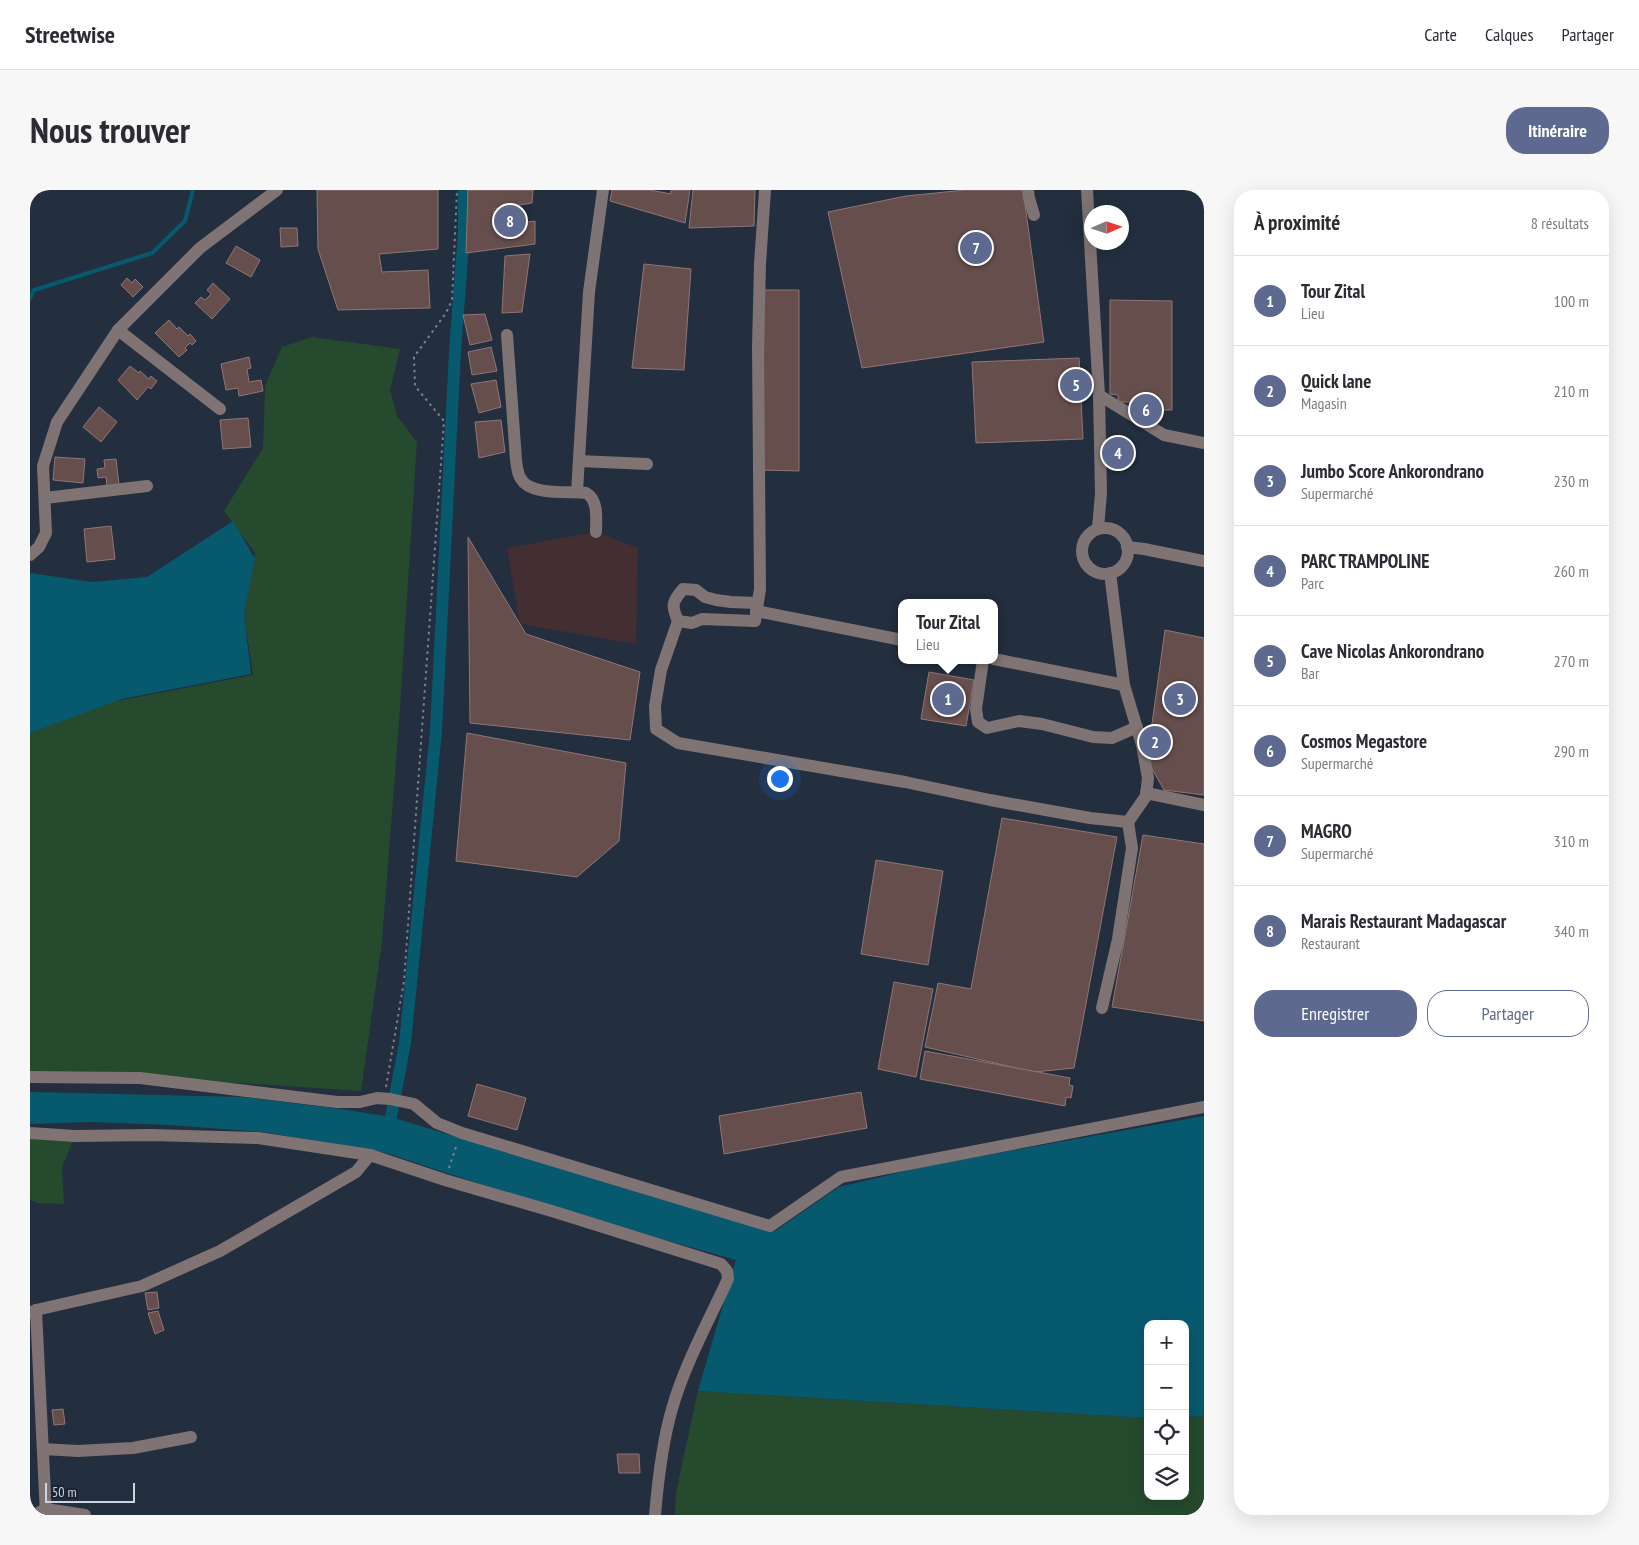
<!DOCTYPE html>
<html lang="fr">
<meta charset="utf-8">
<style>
body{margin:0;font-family:"PT Sans Narrow",sans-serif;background:#f7f7f7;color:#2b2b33}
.controls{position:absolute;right:15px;bottom:15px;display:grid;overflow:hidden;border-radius:10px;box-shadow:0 5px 20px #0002}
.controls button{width:45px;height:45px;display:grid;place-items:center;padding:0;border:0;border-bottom:1px solid #e1e1e2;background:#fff;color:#2b2b33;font:25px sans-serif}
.compass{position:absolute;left:1054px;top:15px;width:45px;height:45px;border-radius:50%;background:#fff;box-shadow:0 5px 20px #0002;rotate:87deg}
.scale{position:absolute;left:15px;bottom:12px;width:90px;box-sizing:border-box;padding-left:5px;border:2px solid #cdd4df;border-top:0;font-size:14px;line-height:18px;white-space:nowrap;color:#cdd4df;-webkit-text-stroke:4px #1a2434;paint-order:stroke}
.you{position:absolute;left:749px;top:588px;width:18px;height:18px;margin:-12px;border:4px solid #fff;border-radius:50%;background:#1a73e8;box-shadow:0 0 0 8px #1a73e833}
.badge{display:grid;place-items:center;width:32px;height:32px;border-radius:50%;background:#5d698e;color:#fff;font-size:16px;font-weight:700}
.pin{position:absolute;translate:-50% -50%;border:2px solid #fff;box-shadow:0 1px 5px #0006}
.popup{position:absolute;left:868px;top:409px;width:100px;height:65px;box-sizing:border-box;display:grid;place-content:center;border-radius:10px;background:#fff;filter:drop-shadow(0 1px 4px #0005);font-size:16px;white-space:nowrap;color:#7c7c81}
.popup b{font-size:19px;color:#2b2b33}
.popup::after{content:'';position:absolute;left:50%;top:100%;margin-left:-10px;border:10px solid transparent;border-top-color:#fff}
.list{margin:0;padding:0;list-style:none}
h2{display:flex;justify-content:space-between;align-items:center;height:65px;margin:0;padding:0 20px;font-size:21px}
h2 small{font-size:16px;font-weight:400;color:#7c7c81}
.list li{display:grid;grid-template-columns:32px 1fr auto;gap:15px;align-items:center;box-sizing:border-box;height:90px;padding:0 20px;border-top:1px solid #e1e1e2}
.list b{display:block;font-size:19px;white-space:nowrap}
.list p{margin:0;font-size:16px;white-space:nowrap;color:#7c7c81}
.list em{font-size:16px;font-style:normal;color:#7c7c81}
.actions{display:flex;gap:10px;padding:15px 20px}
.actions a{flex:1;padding:11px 0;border:1px solid #5d698e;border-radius:20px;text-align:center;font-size:18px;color:#5d698e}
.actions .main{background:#5d698e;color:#fff}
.icon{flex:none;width:28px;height:28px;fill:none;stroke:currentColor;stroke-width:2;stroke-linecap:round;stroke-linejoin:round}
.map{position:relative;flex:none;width:1174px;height:1325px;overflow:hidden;border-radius:20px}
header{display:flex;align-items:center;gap:30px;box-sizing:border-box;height:70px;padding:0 25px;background:#fff;border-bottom:1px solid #e1e1e2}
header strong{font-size:24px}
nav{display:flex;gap:28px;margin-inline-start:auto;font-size:18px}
.intro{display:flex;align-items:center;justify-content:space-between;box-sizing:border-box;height:120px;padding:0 30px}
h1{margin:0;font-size:35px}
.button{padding:12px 22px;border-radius:20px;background:#5d698e;color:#fff;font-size:18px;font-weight:700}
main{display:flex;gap:30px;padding:0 30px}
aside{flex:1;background:#fff;border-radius:20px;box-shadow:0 5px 20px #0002}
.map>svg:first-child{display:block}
</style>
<header>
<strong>Streetwise</strong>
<nav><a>Carte</a><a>Calques</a><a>Partager</a></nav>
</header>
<div class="intro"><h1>Nous trouver</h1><a class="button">Itinéraire</a></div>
<main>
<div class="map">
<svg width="1174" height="1325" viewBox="0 0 1174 1325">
<rect width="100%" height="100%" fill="#232e3e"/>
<!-- industrial -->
<polygon fill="#432f32" points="566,342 608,358 606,454 490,434 477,358"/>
<!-- green -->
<g fill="#254a2d">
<polygon points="282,147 370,159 360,200 367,226 387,252 369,533 352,752 331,901 192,892 106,882 0,881 0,543 76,513 223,485 214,425 225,363 194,321 233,258 235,196 252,157"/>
<polygon points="0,942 45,946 32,977 34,1014 7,1013 0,1009"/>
<polygon points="668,1201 1099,1227 1118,1227 1118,1306 1155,1306 1155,1227 1174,1226 1174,1325 645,1325 646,1302"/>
</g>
<!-- water -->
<g fill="#075a6e">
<polygon points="203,331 225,369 214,424 221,484 92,509 0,543 0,383 62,392 117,387"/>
<polygon points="0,902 212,907 311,919 361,927 630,1009 745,1041 809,997 901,975 1174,926 1174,1226 1155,1227 1155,1134 1118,1134 1118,1227 1099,1227 668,1201 706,1070 526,1019 356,963 233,942 140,935 61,932 0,934"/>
</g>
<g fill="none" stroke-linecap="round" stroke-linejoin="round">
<!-- stream -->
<polyline stroke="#075a6e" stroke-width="4" points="0,108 4,100 122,63 155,31 163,0"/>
<!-- canal -->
<polyline stroke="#075a6e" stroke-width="12" points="361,927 375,853 406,541 425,161 434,42 434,0"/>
</g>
<!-- building -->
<g fill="#664e4d" stroke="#907675">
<polygon points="287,0 408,0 408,59 349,64 352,82 398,80 400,118 308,120 288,59"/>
<polygon points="438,0 503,0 502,13 464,19 464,36 505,31 505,54 436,63"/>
<polygon points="582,0 620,0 641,4 641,0 660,0 655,33 580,11"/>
<polygon points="663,0 725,0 724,36 659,38"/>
<polygon points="935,0 993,0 1014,152 832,178 798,22 876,6"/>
<polygon points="250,38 267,38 268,56 251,57"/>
<polygon points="206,56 230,70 221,87 196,73"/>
<polygon points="500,64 492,122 472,123 475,66"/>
<polygon points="614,74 661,79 654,180 602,178"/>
<polygon points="97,88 102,93 105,89 113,97 103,107 91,95"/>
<polygon points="183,93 200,109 182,129 165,113 171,107 175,110 181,104 177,100"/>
<polygon points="734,100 769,100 769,281 733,280"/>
<polygon points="1080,110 1142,111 1142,220 1101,220 1101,212 1088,212 1088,205 1080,204"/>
<polygon points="455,124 462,150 440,155 433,125"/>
<polygon points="139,130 147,139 149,137 158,146 160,144 166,151 162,155 160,153 155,158 157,160 149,167 125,143"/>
<polygon points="461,157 467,181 442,185 438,162"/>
<polygon points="219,167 221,178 217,179 219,192 231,190 233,201 209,206 208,198 196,200 191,174"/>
<polygon points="1049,168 1053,249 946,253 942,172"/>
<polygon points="100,176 109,183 110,181 119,189 121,186 127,191 121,199 118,197 107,210 88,190"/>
<polygon points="466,190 471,217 449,223 441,194"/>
<polygon points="69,217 87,232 71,252 53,237"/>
<polygon points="218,228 221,257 193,259 190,230"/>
<polygon points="471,230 475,262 449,268 445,232"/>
<polygon points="25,267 55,269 53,293 23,290"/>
<polygon points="86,269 89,295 77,296 76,287 68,288 67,279 75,278 74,270"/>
<polygon points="81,336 85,369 57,372 54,339"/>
<polygon points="438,347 496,444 610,482 600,550 440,533"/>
<polygon points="1135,440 1174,448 1174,605 1134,600 1117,570"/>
<polygon points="899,482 944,490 936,536 891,529"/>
<polygon points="437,543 596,573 589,651 547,687 426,671"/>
<polygon points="972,628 1087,647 1044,878 1004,882 895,857 908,793 941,799"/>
<polygon points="1113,645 1174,654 1174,831 1082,817"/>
<polygon points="846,670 913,681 898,775 831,764"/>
<polygon points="864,792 903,799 886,887 848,879"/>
<polygon points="895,861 1040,888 1039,895 1043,896 1041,908 1036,907 1035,916 890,889"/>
<polygon points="447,894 496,908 487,940 438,926"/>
<polygon points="831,902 837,938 694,964 689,926"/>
<polygon points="127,1102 129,1118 118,1120 115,1103"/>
<polygon points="128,1121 134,1140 125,1144 118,1123"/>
<polygon points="33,1219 35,1234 24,1235 22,1220"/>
<polygon points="587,1264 609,1264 610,1283 589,1283"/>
</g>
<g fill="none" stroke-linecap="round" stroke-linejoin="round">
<!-- path -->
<g stroke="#7a8391" stroke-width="2" stroke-dasharray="2.5 4" stroke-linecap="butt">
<polyline points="356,897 374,791 414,231 385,196 384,167 416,123 422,110 427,0"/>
<polyline points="419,978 427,954"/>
</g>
<!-- minor -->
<g stroke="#7f7373" stroke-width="12">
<polyline points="998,0 999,8 1004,25"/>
<polyline points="1057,0 1069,205 1071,303 1068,338"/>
<polyline points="88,140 190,219"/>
<path d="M477 145 486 270C487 276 487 283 491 289 501 306 538 301 556 303 569 310 566 330 566 342"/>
<polyline points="1069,205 1134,245 1174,253"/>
<polyline points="549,271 617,274"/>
<polyline points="547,302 559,102 573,0"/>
<polyline points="15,308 117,296"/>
<circle cx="1075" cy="361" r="23"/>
<polyline points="1097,357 1114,359 1174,371"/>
<polyline points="0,365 9,357 16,343 13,276 27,232 88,140 170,58 247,0"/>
<path d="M727 413 701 412 686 410 675 407 666 400 653 399C642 412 641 415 648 431L662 433 672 429 725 431 730 399 728 157 730 74 735 0"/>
<polyline points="726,421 872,450"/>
<polyline points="648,431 631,480 625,516 626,539 648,553 875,592 960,610 1060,628 1098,632 1116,606 1118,588 1112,555 1094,495 1080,383"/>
<polyline points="964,469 1094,495"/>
<polyline points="953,470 946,519 948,532 957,538 989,531 1012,534 1063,547 1082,548 1107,537"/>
<polyline points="1116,603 1174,615"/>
<polyline points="1072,818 1088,749 1102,658 1098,632"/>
<polyline points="0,887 110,888 307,912 330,912 347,908 360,909 384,914 407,933 432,943 740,1036 811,987 1174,917"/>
<path d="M0 943 45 946 121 945 228 948 340 965 415 990 525 1022 691 1074 697 1081 698 1089C679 1130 654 1176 642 1219 632 1253 628 1290 625 1325"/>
<polyline points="6,1120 16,1325"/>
<polyline points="0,1123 6,1120 112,1096 190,1061 326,982 340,965"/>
<polyline points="13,1259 48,1261 103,1258 161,1247"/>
<polyline points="4,1325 16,1319 55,1325"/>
</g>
</g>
</svg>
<div class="controls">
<button>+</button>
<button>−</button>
<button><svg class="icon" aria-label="locate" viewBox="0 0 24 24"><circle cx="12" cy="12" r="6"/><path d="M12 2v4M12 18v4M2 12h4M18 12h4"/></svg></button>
<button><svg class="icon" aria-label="layers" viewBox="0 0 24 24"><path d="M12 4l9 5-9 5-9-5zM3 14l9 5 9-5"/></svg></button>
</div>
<svg class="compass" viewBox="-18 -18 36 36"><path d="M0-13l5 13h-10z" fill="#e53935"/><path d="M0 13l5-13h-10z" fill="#7c7c81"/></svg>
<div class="scale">50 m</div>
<div class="you"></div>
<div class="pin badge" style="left:918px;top:509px">1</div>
<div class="popup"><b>Tour Zital</b>Lieu</div>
<div class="pin badge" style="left:1125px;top:552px">2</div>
<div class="pin badge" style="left:1150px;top:509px">3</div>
<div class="pin badge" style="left:1088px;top:263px">4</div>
<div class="pin badge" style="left:1046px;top:195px">5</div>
<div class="pin badge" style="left:1116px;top:220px">6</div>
<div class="pin badge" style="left:946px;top:58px">7</div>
<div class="pin badge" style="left:480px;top:31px">8</div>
</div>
<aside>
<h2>À proximité<small>8 résultats</small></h2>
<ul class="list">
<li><span class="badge">1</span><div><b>Tour Zital</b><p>Lieu</p></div><em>100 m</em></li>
<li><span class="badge">2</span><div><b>Quick lane</b><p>Magasin</p></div><em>210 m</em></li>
<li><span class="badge">3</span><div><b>Jumbo Score Ankorondrano</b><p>Supermarché</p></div><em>230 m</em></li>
<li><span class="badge">4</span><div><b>PARC TRAMPOLINE</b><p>Parc</p></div><em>260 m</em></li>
<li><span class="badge">5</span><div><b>Cave Nicolas Ankorondrano</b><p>Bar</p></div><em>270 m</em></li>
<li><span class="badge">6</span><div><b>Cosmos Megastore</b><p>Supermarché</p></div><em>290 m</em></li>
<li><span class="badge">7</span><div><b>MAGRO</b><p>Supermarché</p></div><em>310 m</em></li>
<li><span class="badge">8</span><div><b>Marais Restaurant Madagascar</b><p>Restaurant</p></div><em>340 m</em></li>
</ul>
<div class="actions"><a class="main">Enregistrer</a><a>Partager</a></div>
</aside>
</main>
